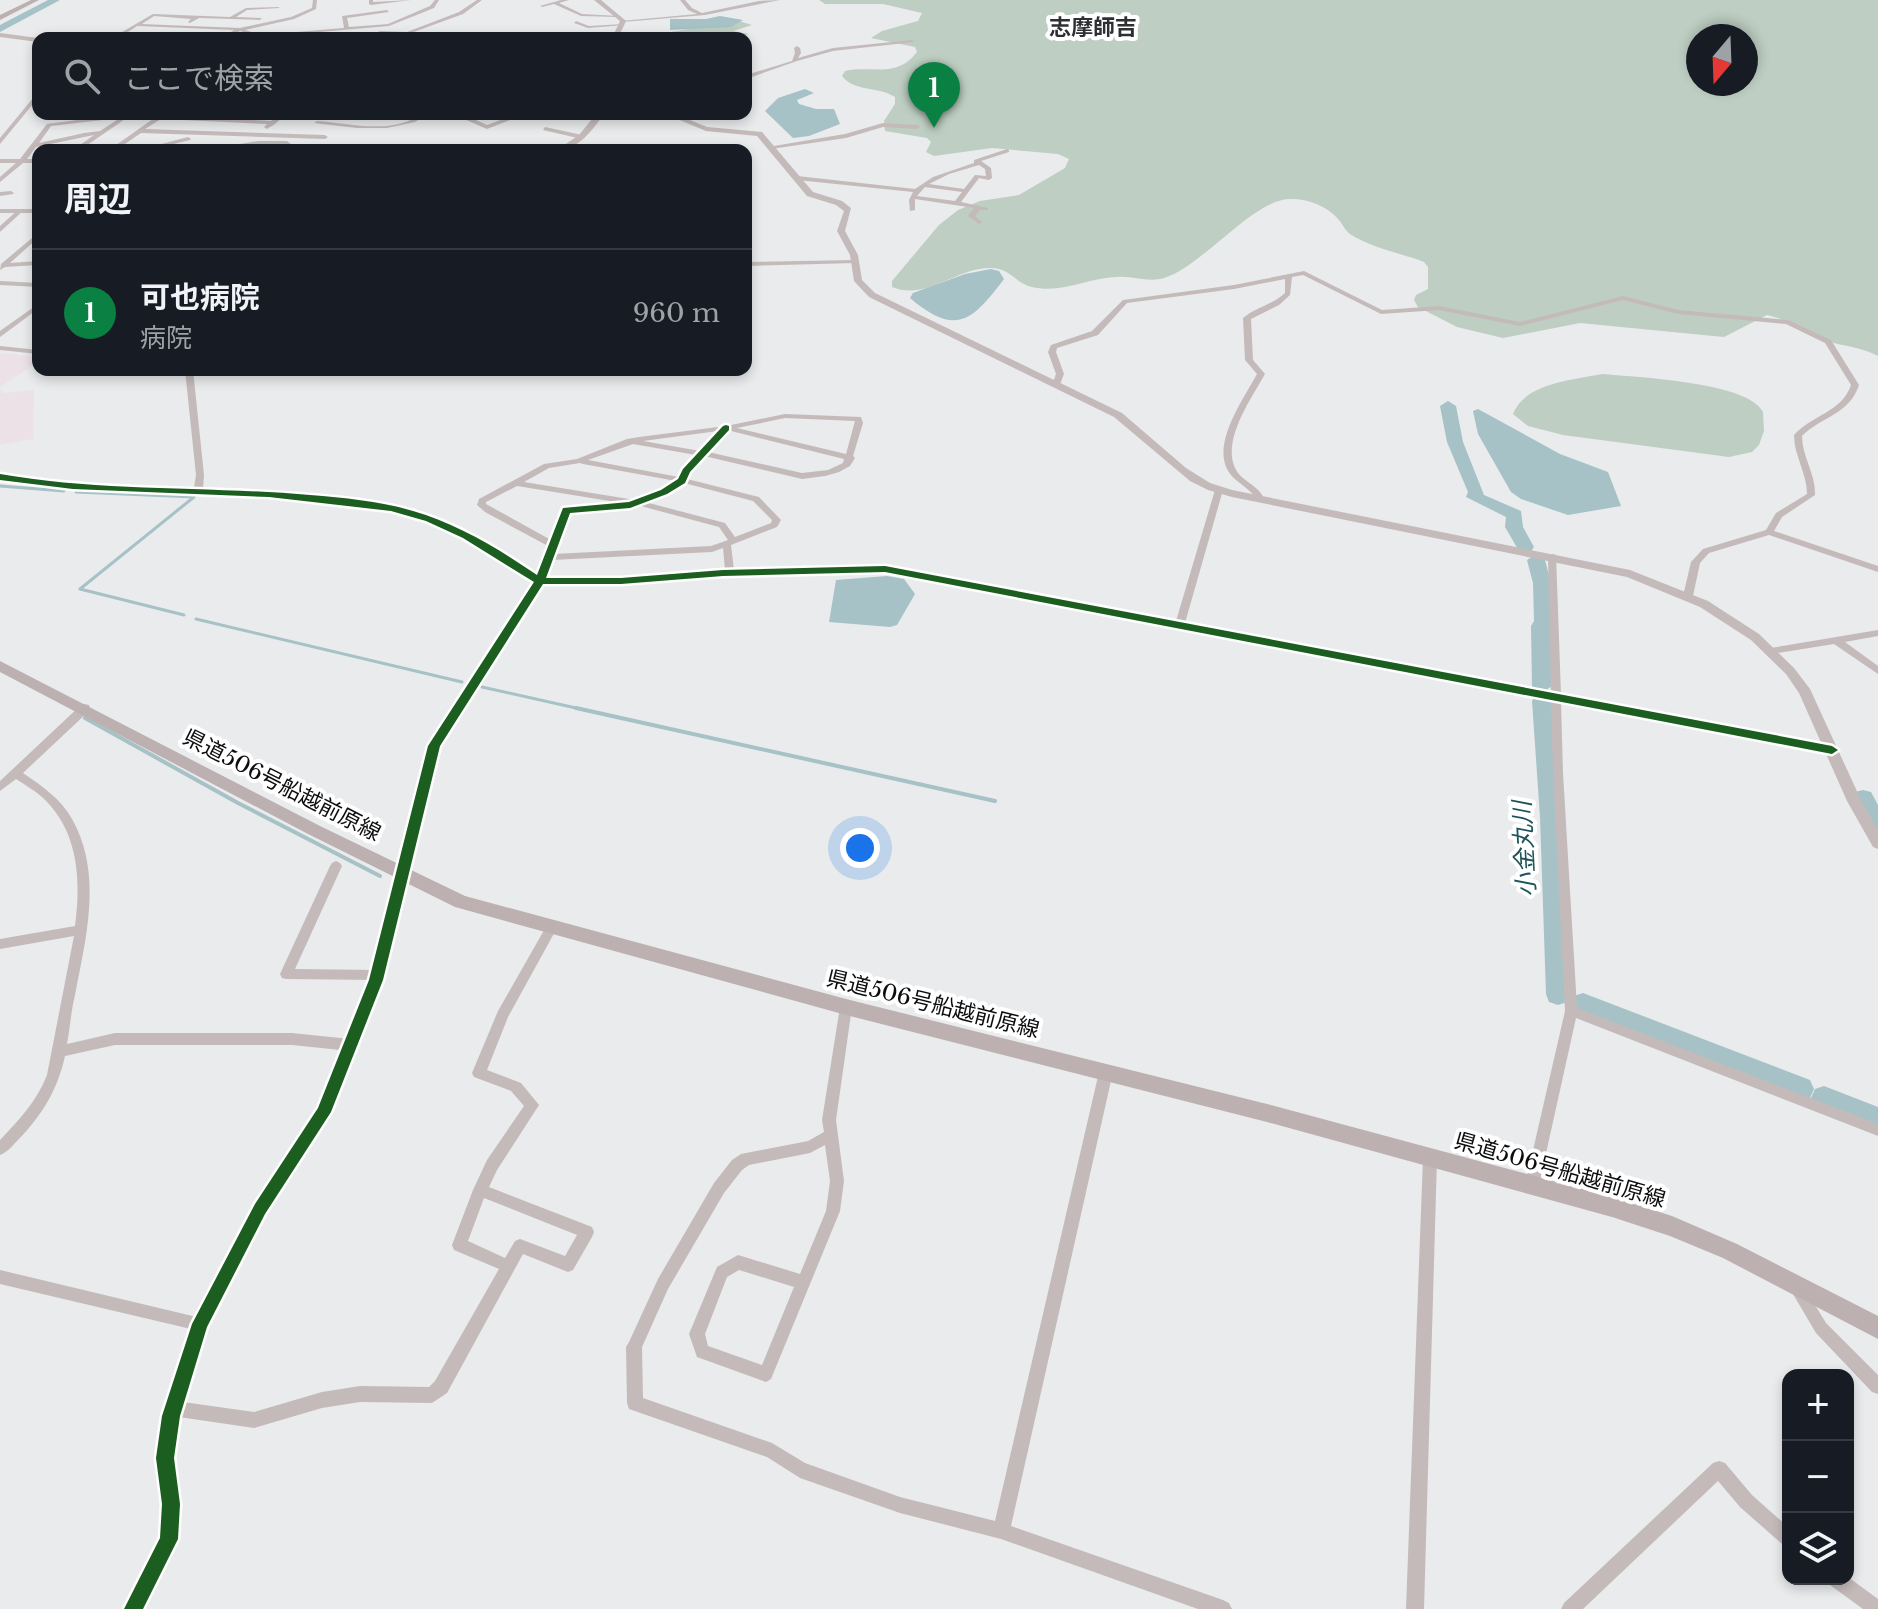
<!DOCTYPE html>
<html lang="ja">
<meta charset="utf-8">
<style>
body{margin:0;font-family:"Libre Baskerville","Noto Sans JP",serif;background:#20242c;color:#f1f3f6}
.controls{position:absolute;right:24px;bottom:24px;display:grid;overflow:hidden;border-radius:16px;box-shadow:0 4px 12px #0003}
.controls button{width:72px;height:72px;display:grid;place-items:center;padding:0;border:0;border-bottom:2px solid #363941;background:#171b24;color:#f1f3f6;font:40px sans-serif}
.compass{position:absolute;left:1686px;top:24px;width:72px;height:72px;border-radius:50%;background:#171b24;box-shadow:0 4px 12px #0003;rotate:199deg}
.you{position:absolute;left:860px;top:848px;width:28px;height:28px;margin:-20px;border:6px solid #fff;border-radius:50%;background:#1a73e8;box-shadow:0 0 0 12px #1a73e833}
.badge{display:grid;place-items:center;width:52px;height:52px;border-radius:50%;background:#0b8043;color:#fff;font-size:26px;font-weight:700}
.pin{position:absolute;translate:-50% -66px;filter:drop-shadow(0 2px 4px #0008)}
.pin::after{content:'';position:absolute;top:42px;width:28px;height:24px;background:inherit;clip-path:polygon(0 0,100% 0,50% 100%)}
.list{margin:0;padding:0;list-style:none}
h2{display:flex;justify-content:space-between;align-items:center;height:104px;margin:0;padding:0 32px;font-size:34px}
h2 small{font-size:26px;font-weight:400;color:#9ea1a6}
.list li{display:grid;grid-template-columns:52px 1fr auto;gap:24px;align-items:center;box-sizing:border-box;height:128px;padding:0 32px;border-top:2px solid #363941}
.list b{display:block;font-size:30px;white-space:nowrap}
.list p{margin:0;font-size:26px;white-space:nowrap;color:#9ea1a6}
.list em{font-size:26px;font-style:normal;color:#9ea1a6}
.icon{flex:none;width:44px;height:44px;fill:none;stroke:currentColor;stroke-width:2;stroke-linecap:round;stroke-linejoin:round}
.map{position:relative;flex:none;width:1878px;height:1609px;overflow:hidden}
.search{position:absolute;background:#171b24;box-shadow:0 4px 12px #0003;left:32px;top:32px;width:720px;height:88px;display:flex;align-items:center;gap:20px;box-sizing:border-box;padding:0 28px;border-radius:16px;color:#9ea1a6;font-size:30px}
.panel{position:absolute;background:#171b24;box-shadow:0 4px 12px #0003;left:32px;top:144px;width:720px;height:232px;border-radius:16px}
.map>svg:first-child{display:block}
</style>
<div class="map">
<svg width="1878" height="1609" viewBox="0 0 1878 1609">
<rect width="100%" height="100%" fill="#e9ebed"/>
<!-- education -->
<g fill="#ede1e8">
<polygon points="0,353 38,357 38,362 0,387"/>
<polygon points="0,389 4,393 34,390 33,439 0,445"/>
</g>
<!-- forest -->
<g fill="#becec2" fill-rule="evenodd">
<path d="M819 0H1878V356C1863 348 1850 347 1834 343 1810 336 1791 320 1767 315L1724 337 1580 323 1503 338 1457 327 1418 307 1414 300 1416 295 1428 289V267L1424 262C1401 253 1371 248 1350 234 1345 230 1343 225 1339 220 1327 206 1309 199 1291 199 1254 198 1203 266 1164 278 1148 283 1132 275 1116 277 1087 278 1062 294 1032 287 1016 284 1010 267 990 268 955 268 927 301 892 287V281L939 225 958 210 980 201 1019 195 1065 168 1069 159 1058 154 992 148 934 156 926 152 931 142 927 138 885 131 884 121 895 104V97C878 86 854 92 842 76L845 71C873 65 896 79 917 52L915 47 871 38 882 31 918 21 922 13 883 4H825ZM1698 36H1746V84H1698Z"/>
<polygon points="739,21 752,25 733,31 749,34 737,38 665,38 670,35 664,33"/>
<path d="M1602 374C1635 377 1749 382 1763 412L1764 431 1759 445 1752 452 1729 457 1563 435 1528 426 1513 414C1525 383 1573 380 1602 374Z"/>
</g>
<!-- water -->
<g fill="#a6c2c6">
<polygon points="720,16 743,20 731,27 670,30 670,19 706,19"/>
<polygon points="805,89 814,93 797,100 799,104 816,109 834,109 840,124 809,136 793,138 765,111 778,98"/>
<path d="M991 269 999 271 1004 279C972 321 956 337 910 298L913 293 965 274Z"/>
<polygon points="1478,409 1560,454 1608,472 1621,506 1568,515 1521,499 1511,492 1478,434 1473,411"/>
<polygon points="887,576 904,579 915,594 897,625 890,627 829,622 836,580"/>
</g>
<g fill="none" stroke-linecap="round" stroke-linejoin="round">
<!-- stream-far1 -->
<g stroke="#a6c2c6" stroke-width="3">
<polyline points="0,486 64,491"/>
<polyline points="76,492 194,497 80,589 184,615"/>
<polyline points="196,619 462,682"/>
<polyline points="482,687 585,710"/>
</g>
<!-- stream -->
<g stroke="#a6c2c6" stroke-width="4">
<polyline points="576,708 995,801"/>
<polyline points="85,718 238,803 380,876"/>
</g>
<!-- river -->
<g fill="#a6c2c6" fill-rule="evenodd">
<polygon points="48,0 60,0 0,32 0,25"/>
<polygon points="1448,401 1456,406 1463,442 1484,495 1521,511 1523,527 1534,547 1531,551 1519,551 1505,527 1506,517 1466,497 1468,492 1447,442 1440,406"/>
<polygon points="1536,554 1545,560 1551,583 1554,622 1551,627 1552,686 1542,693 1532,686 1531,626 1534,621 1533,583 1527,560"/>
<polygon points="1542,694 1549,696 1552,701 1562,817 1570,994 1567,1002 1558,1005 1549,1002 1546,994 1540,817 1532,701 1535,696"/>
<polygon points="1863,790 1871,792 1878,805 1878,833 1870,830 1852,798 1855,792"/>
<polygon points="1583,993 1810,1080 1814,1089 1810,1098 1801,1101 1574,1012 1570,1004 1574,996"/>
<polygon points="1824,1086 1878,1107 1878,1131 1815,1107 1811,1098 1815,1089"/>
</g>
<!-- minor -->
<g fill="#c4baba" fill-rule="evenodd">
<polygon points="313,0 317,0 316,9 294,19 245,30 261,35 344,28 342,16 387,10 389,12 347,18 349,27 388,24 430,6 435,0 439,0 434,8 389,26 261,37 240,31 228,38 222,38 234,30 137,26 125,34 189,38 153,38 117,35 153,14 230,17 246,8 278,7 280,8 247,10 236,17 262,18 260,20 199,18 190,23 188,22 191,19 154,16 142,24 240,28 291,17 312,8"/>
<polygon points="369,0 373,0 373,2 411,0 371,5 369,4"/>
<polygon points="477,0 482,0 463,14 411,33 405,38 400,38 403,34 378,32 380,31 407,32 459,12"/>
<polygon points="561,0 569,0 559,3 582,14 619,16 617,17 581,16 554,4 542,7 540,6"/>
<polygon points="680,0 685,0 692,8 702,13 759,1 780,0 705,15 623,22 621,21 697,14 688,10"/>
<polygon points="576,21 589,26 623,24 625,25 588,28 574,23"/>
<polygon points="912,40 914,42 833,51 797,61 746,79 746,75 792,61 795,53 794,48 797,46 800,48 801,53 798,58 833,48"/>
<polygon points="38,92 38,98 0,144 0,138"/>
<path d="M122 114H138L128 117 80 150H73L94 135 36 147 27 159H38V163H23L0 182V177L16 163H0V159H20L47 124ZM120 118 100 131 84 133 39 143 51 126Z"/>
<polygon points="160,114 271,121 280,114 286,114 275,124 267,129 264,127 267,124 161,119 145,129 325,135 328,137 325,139 141,133 116,150 109,150"/>
<path d="M393 114 465 115 487 125 503 119 498 114H504L510 120 487 129 464 119 423 117 415 122 387 128H357L314 123 317 121C347 123 389 134 416 117Z"/>
<polygon points="883,123 917,125 920,127 917,129 883,127 846,138 771,149 768,147 845,134"/>
<polygon points="545,127 582,135 585,137 582,139 543,130"/>
<polygon points="188,137 191,139 190,140 149,150 139,150"/>
<path d="M258 141H287L292 145 287 150H280L285 145C258 145 232 150 205 150Z"/>
<path d="M1007 149 1009 150V152L981 161 991 168 992 178 989 180 979 178 961 202 988 208V210H980L975 216 982 222 979 224 968 216 974 208 915 199V210L910 211 909 200 913 192 797 180 794 178 797 176 915 189 933 177 974 163V160ZM979 165 985 169 986 176 975 175 964 189 929 184 949 174ZM925 187 962 192 955 201 917 196Z"/>
<polygon points="11,191 14,193 13,194 0,196 0,192"/>
<polygon points="19,209 24,210 0,232 0,226"/>
<polygon points="38,233 38,238 10,263 38,261 38,265 5,267 0,270 1,264"/>
<polygon points="854,260 856,261 856,263 746,266 746,262"/>
<path d="M1304 271 1382 310 1439 306 1520 322 1623 296 1678 310 1788 320 1831 340 1859 385C1849 415 1822 416 1802 436 1802 457 1816 474 1815 495L1782 517 1774 531 1878 566V572L1769 535 1709 553 1700 563 1693 596 1688 599 1683 596 1691 562 1703 549 1766 530 1776 513 1807 494C1807 473 1794 456 1794 435 1812 415 1842 412 1851 385L1825 343 1786 324 1678 314 1623 300 1520 326 1439 310 1381 314 1303 275 1292 277 1290 295 1279 305 1251 319 1253 360 1265 374C1251 399 1218 445 1238 473 1246 483 1260 487 1264 499L1260 502 1257 501C1251 487 1234 483 1227 469 1213 441 1244 398 1257 374L1245 360 1243 318C1256 307 1272 305 1285 293V279L1234 289 1127 303 1098 335 1057 348 1056 352 1064 374 1059 387 1052 385 1056 374 1048 352 1051 345 1092 331 1123 300 1234 285Z"/>
<polygon points="0,281 38,283 38,287 0,285"/>
<polygon points="38,304 38,309 0,337 0,331"/>
<polygon points="0,346 38,350 38,354 0,350"/>
<polygon points="98,370 120,372 165,370 161,372 120,376"/>
<path d="M185 370H193L204 475 203 489 318 496 391 505 413 511 470 534 537 576 548 546 485 512 477 505 479 499 544 464 577 459 627 439 639 437 726 426 785 414 861 417 863 423 853 456 855 458 850 466 839 472 825 476 802 479 704 456 690 472 687 479 759 497 781 520 777 527 731 545 734 570 885 566 1176 621 1215 490 1219 487 1223 490 1185 623 1551 693 1548 557 1553 554 1556 555 1561 695 1832 746 1837 750 1832 754 1561 702 1563 773 1577 1008 1878 1124V1136L1576 1018 1539 1185 1537 1190 1532 1192 1527 1190 1525 1185 1565 1011 1553 773 1551 700 885 572 723 576 621 584H543L439 746 410 874 408 877H400L398 874 429 746 535 582 463 538 426 521 391 511 269 497 73 489 0 480V474L73 484 194 488 196 475ZM785 418 855 421 846 454 737 428ZM718 431 700 451 643 441ZM728 431H731L844 459 843 463 828 470 802 473 708 452ZM633 444 696 455 683 469 679 477 588 460ZM580 463 583 464 676 481 661 490 635 500 524 482 549 468ZM684 483 753 501 772 520 771 523 735 537 725 523 645 502 667 494ZM517 486 622 503 563 508 551 540 486 504V502ZM637 505 719 527 728 540 711 546 554 554 569 512 630 508ZM723 548 725 570 621 578H546L552 560 712 552Z"/>
<polygon points="1878,630 1878,636 1845,642 1878,666 1878,674 1834,644 1771,654 1766,651 1771,648"/>
<path d="M85 704 89 705 90 708 89 711 23 773C42 786 61 799 72 819 103 874 86 937 75 995 71 1011 70 1028 67 1044L115 1033H292L350 1039 355 1041 356 1045 355 1049 350 1051 292 1045H115L65 1056C58 1089 42 1115 19 1139 13 1145 8 1152 0 1155V1140C19 1120 37 1101 47 1075L74 936 0 949V939L75 926C81 880 79 831 42 797 34 790 25 785 16 779L0 791V781L81 705Z"/>
<polygon points="336,861 340,863 342,866 295,969 377,970 381,971 383,975 381,979 377,980 286,979 282,978 280,974 330,866 332,863"/>
<path d="M551 923 555 925 557 928 508 1017 487 1070 521 1083 539 1105 497 1170 489 1187 592 1227 594 1232 592 1237 573 1270 568 1272 523 1254 447 1393 432 1403 360 1402 322 1408 254 1428 179 1417 173 1458 179 1504 177 1539 142 1609H124L161 1538 163 1504 157 1458 163 1416 191 1329 0 1284V1270L205 1319 208 1324 183 1402 254 1412 322 1392 360 1386 429 1387 435 1381 499 1269 454 1250 452 1245 473 1190 487 1160 524 1106 511 1091 474 1077 472 1073 498 1011 547 925ZM484 1198 577 1235 565 1256 520 1239 515 1241 505 1258 468 1241Z"/>
<path d="M846 1002 850 1003 852 1007 836 1120 844 1181 840 1211 771 1379 766 1382 697 1357 689 1334 717 1267 738 1255 800 1274 826 1211 830 1181 825 1145 810 1153 749 1165 742 1170 724 1193 668 1289 642 1347 643 1398 772 1443 805 1463 900 1497 995 1521 1099 1072 1101 1068 1106 1066 1111 1068 1113 1072 1011 1526 1223 1600 1229 1603 1232 1609H1198L1001 1539 900 1513 800 1478 767 1457 629 1409 627 1403 626 1347 629 1342 658 1279 714 1183 732 1160 741 1154 808 1141 824 1132 822 1120 840 1007 842 1003ZM739 1270 794 1287 762 1365 708 1346 705 1334 727 1277Z"/>
<polygon points="1430,1151 1435,1153 1437,1158 1424,1609 1406,1609 1423,1158 1425,1153"/>
<polygon points="1797,1282 1802,1284 1826,1323 1878,1375 1878,1394 1872,1392 1816,1333 1790,1289 1792,1284"/>
<polygon points="1719,1461 1725,1463 1752,1495 1788,1527 1788,1546 1782,1544 1740,1507 1718,1481 1583,1609 1561,1609 1564,1603 1713,1463"/>
<polygon points="1848,1577 1878,1599 1878,1609 1863,1609 1830,1585 1827,1579 1848,1579"/>
</g>
<!-- tertiary -->
<g fill="#c4baba" fill-rule="evenodd">
<polygon points="594,0 601,0 626,21 618,38 612,38 620,21"/>
<polygon points="0,33 38,38 38,42 0,37"/>
<path d="M596 114H604C592 130 579 150 557 150L579 135Z"/>
<polygon points="665,114 675,114 707,127 762,132 813,192 842,201 851,208 845,231 858,255 862,280 875,293 1122,413 1186,468 1210,483 1232,490 1630,570 1708,601 1759,634 1794,668 1810,689 1861,800 1878,830 1878,849 1873,847 1847,801 1799,693 1786,674 1751,640 1700,607 1627,577 1232,497 1208,490 1190,481 1114,417 869,297 854,281 850,255 837,231 844,211 836,205 807,196 757,136 706,131"/>
<rect x="0" y="209" width="38" height="4"/>
<polygon points="404,868 409,870 411,874 406,883 384,980 333,1112 266,1215 207,1331 200,1334 193,1331 190,1324 193,1317 254,1203 317,1107 368,980 392,881 399,870"/>
</g>
<!-- secondary -->
<g fill="#bdb0b1" fill-rule="evenodd">
<polygon points="31,0 39,0 0,20 0,15"/>
<polygon points="0,661 320,826 465,896 846,999 1267,1104 1612,1197 1672,1216 1737,1244 1878,1316 1878,1339 1723,1258 1670,1236 1612,1217 1267,1122 846,1015 455,907 308,834 0,672"/>
</g>
<!-- cycleway casing -->
<g stroke="#fff" stroke-width="5">
<path id="cycleway" d="M726 425 729 426V430L690 472 685 483 667 494 630 508 570 513 546 578H621L723 570 885 566 1832 746 1838 750 1832 754 885 572 723 576 621 584H543L440 746 383 980 331 1112 265 1214 207 1327 180 1416 174 1458 180 1504 178 1539 143 1609H124L160 1538 162 1504 156 1458 162 1416 192 1324 255 1204 318 1108 369 980 428 746 534 582 463 538 426 521 391 511 269 497 73 489 0 480V474C102 492 207 486 310 495 345 498 380 501 413 511 458 524 499 549 537 575L563 508 629 502 661 490 678 479 683 469 723 426Z"/>
</g>
<!-- cycleway -->
<use href="#cycleway" fill="#1b5e20" fill-rule="evenodd"/>
</g>
<g text-anchor="middle" dominant-baseline="central" stroke-width="8" stroke-linejoin="round" paint-order="stroke">
<!-- far-quarter labels -->
<g font-size="22" font-weight="bold" fill="#2d3033" stroke="#fff">
<text x="1093" y="27">志摩師吉</text>
</g>
<!-- street labels -->
<g font-size="22" fill="#0c0d0f" stroke="#fff">
<text transform="translate(282 785) rotate(27)">県道506号船越前原線</text>
<text transform="translate(933 1004) rotate(14)">県道506号船越前原線</text>
<text transform="translate(1560 1170) rotate(16)">県道506号船越前原線</text>
</g>
<!-- water labels -->
<g font-size="24" font-style="italic" fill="#1c545a" stroke="#fff">
<text transform="translate(1524 849) rotate(-93)">小金丸川</text>
</g>
</g>
</svg>
<div class="controls">
<button>+</button>
<button>−</button>
<button><svg class="icon" aria-label="layers" viewBox="0 0 24 24"><path d="M12 4l9 5-9 5-9-5zM3 14l9 5 9-5"/></svg></button>
</div>
<svg class="compass" viewBox="-18 -18 36 36"><path d="M0-13l5 13h-10z" fill="#e53935"/><path d="M0 13l5-13h-10z" fill="#9ea1a6"/></svg>
<div class="you"></div>
<div class="pin badge" style="left:934px;top:128px">1</div>
<div class="search"><svg class="icon" aria-label="search" viewBox="0 0 24 24"><circle cx="10" cy="10" r="6"/><path d="M15 15l6 6"/></svg>ここで検索</div>
<section class="panel">
<h2>周辺<small></small></h2>
<ul class="list">
<li><span class="badge">1</span><div><b>可也病院</b><p>病院</p></div><em>960 m</em></li>
</ul>
</section>
</div>
